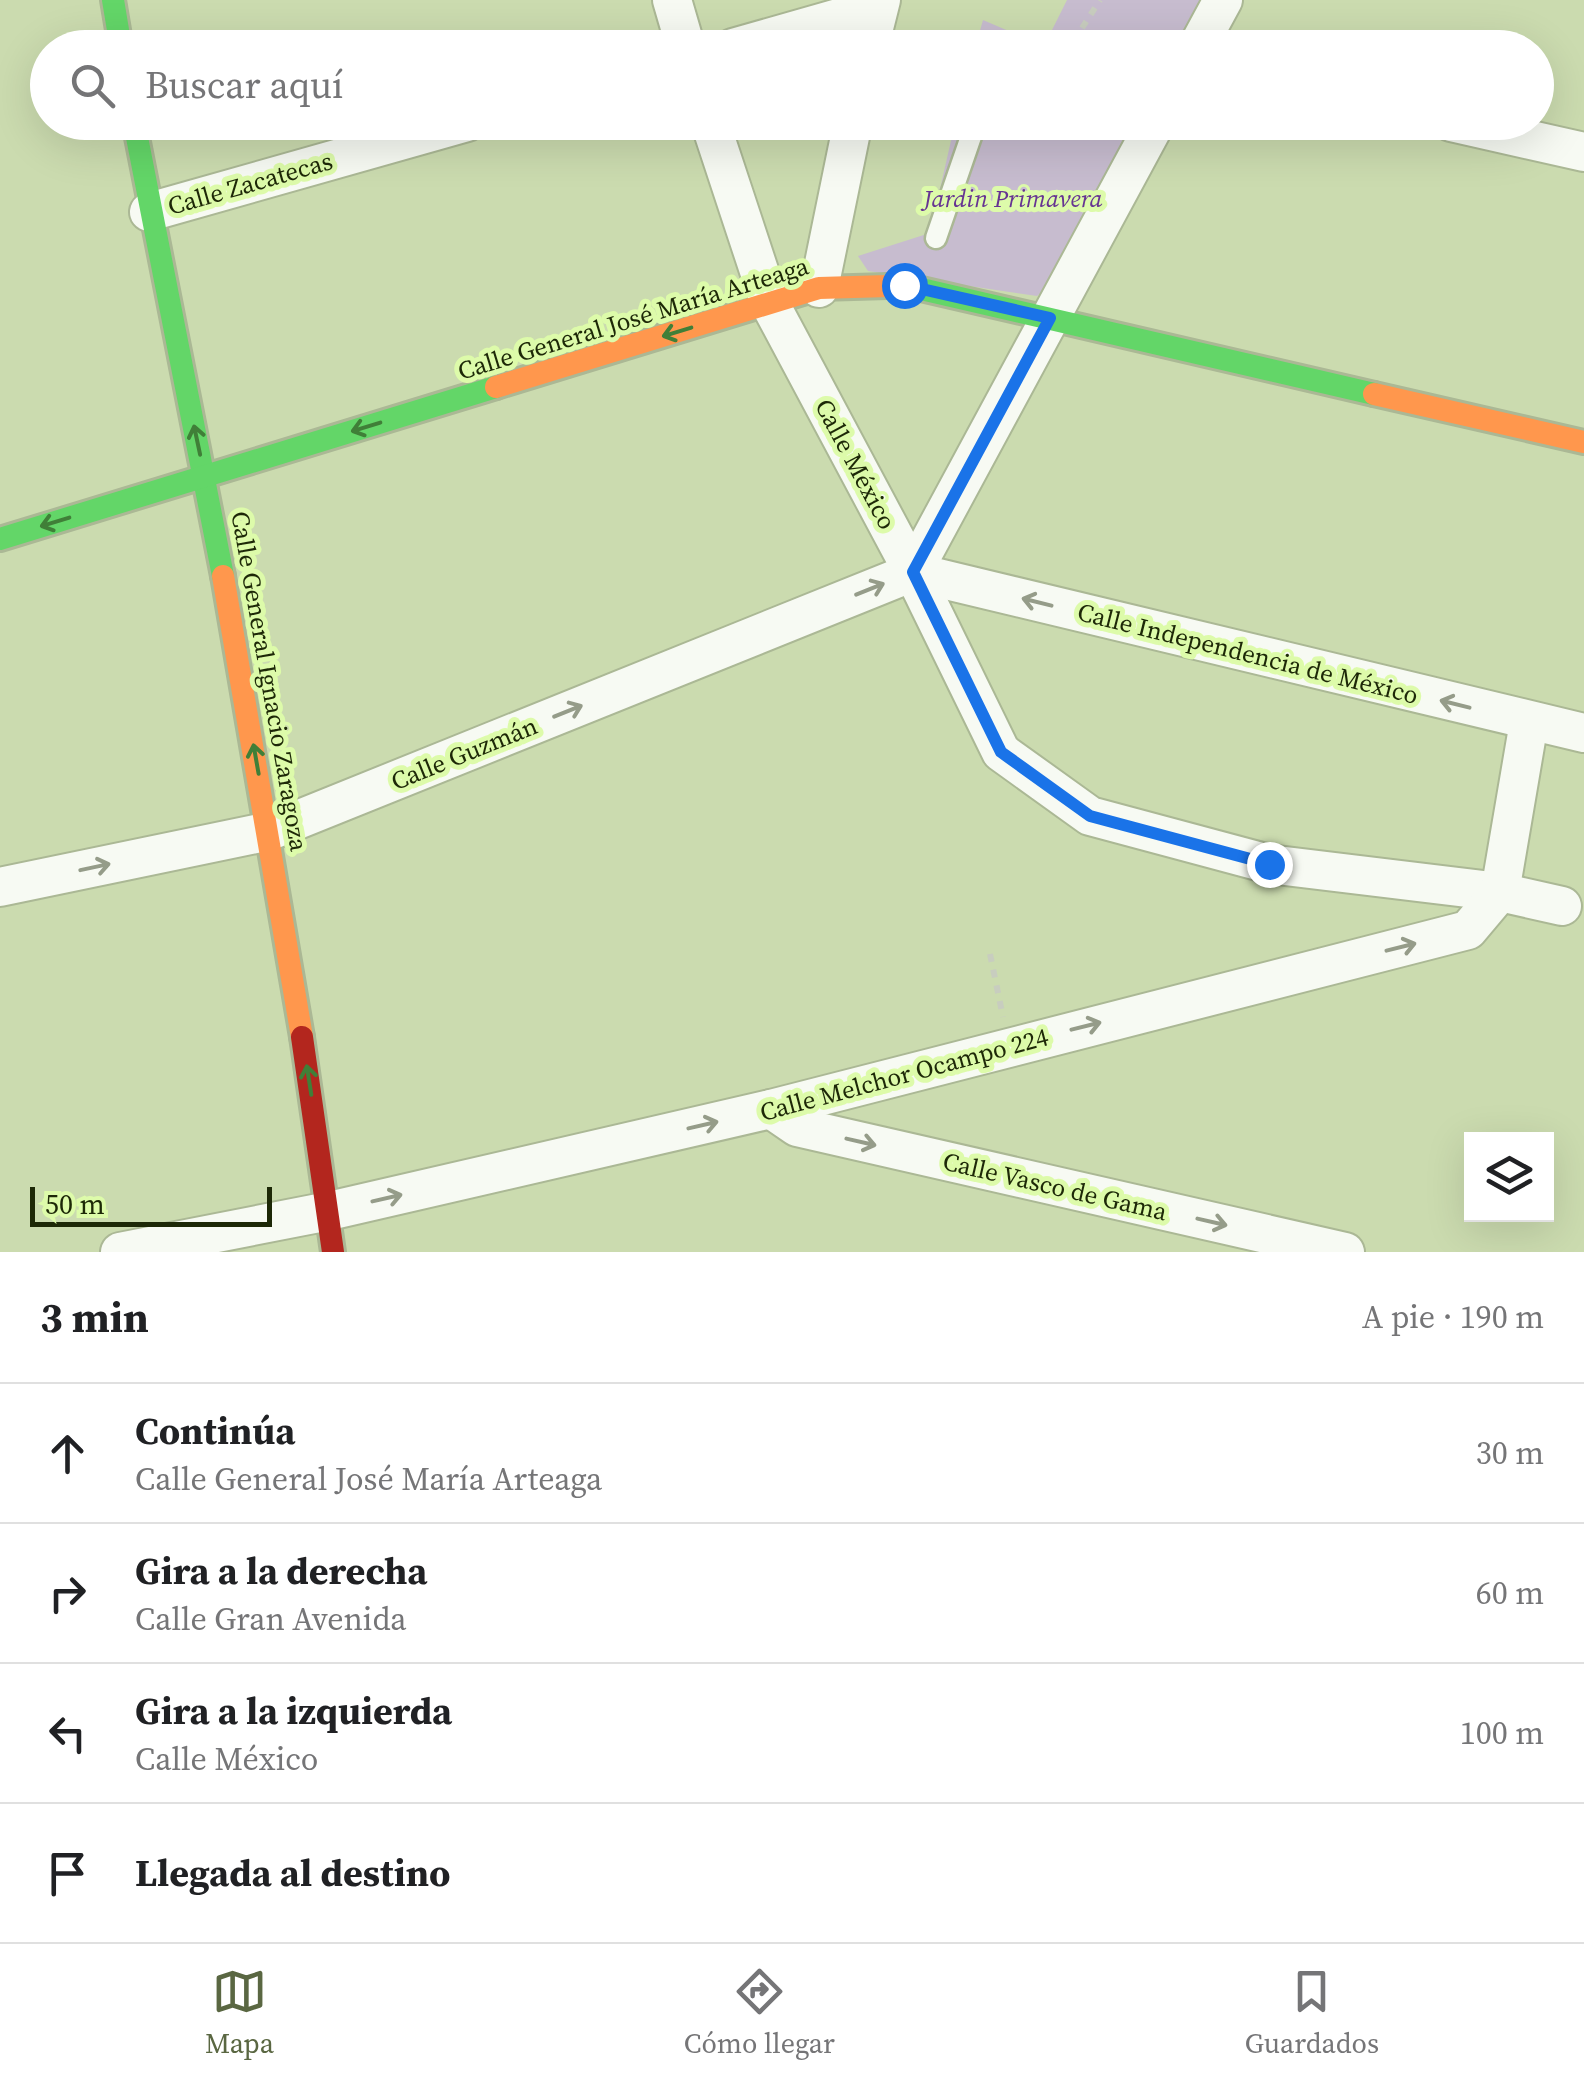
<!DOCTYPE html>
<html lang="es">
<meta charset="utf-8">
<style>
body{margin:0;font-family:"Source Serif 4",serif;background:#f6f6f6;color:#202124}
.controls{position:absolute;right:30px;bottom:30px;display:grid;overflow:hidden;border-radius:0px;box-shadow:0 10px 40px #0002}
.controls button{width:90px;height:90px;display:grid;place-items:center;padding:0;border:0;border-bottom:2px solid #e0e0e0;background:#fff;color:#202124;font:50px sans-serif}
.scale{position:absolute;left:30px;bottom:25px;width:242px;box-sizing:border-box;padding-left:10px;border:5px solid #1d2807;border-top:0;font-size:28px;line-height:35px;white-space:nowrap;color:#1d2807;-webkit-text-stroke:8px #ddfbaa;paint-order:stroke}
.stop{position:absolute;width:30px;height:30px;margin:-22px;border:8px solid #1a73e8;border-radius:50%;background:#fff}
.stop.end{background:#1a73e8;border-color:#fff;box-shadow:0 2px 10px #0008}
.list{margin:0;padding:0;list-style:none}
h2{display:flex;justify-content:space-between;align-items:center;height:130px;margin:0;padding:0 40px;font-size:42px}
h2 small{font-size:32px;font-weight:400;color:#757577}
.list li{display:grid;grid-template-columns:65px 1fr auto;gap:30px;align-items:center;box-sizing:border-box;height:140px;padding:0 40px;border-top:2px solid #e0e0e0}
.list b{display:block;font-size:38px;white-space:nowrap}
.list p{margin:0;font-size:32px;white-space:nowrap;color:#757577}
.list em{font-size:32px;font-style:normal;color:#757577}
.icon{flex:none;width:55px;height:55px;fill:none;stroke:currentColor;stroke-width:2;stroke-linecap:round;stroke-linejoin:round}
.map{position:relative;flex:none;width:1584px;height:1252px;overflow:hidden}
.search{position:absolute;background:#fff;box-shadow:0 10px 40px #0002;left:30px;right:30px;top:30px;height:110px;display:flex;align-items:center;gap:25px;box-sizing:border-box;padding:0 35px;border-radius:55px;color:#757577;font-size:38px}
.sheet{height:690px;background:#fff}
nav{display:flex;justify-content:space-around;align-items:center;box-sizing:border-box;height:140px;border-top:2px solid #e0e0e0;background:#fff;font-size:28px;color:#757577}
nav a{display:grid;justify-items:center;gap:5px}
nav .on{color:#5a6742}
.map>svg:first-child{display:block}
</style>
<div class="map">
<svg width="1584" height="1252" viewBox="0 0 1584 1252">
<rect width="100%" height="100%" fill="#cbdbaf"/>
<!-- green -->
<g fill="#c7bccf">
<polygon points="1067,0 1204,0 1178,47 975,48 983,20 1044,46"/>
<polygon points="955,123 1138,123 1053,282 1037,296 868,271 858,256 930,233"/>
</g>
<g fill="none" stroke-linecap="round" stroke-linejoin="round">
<!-- lane casing -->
<g stroke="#abb895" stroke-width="25">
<g id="lane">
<polyline points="1065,48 1075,48"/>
<polyline points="936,238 976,122"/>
</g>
</g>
<!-- street casing -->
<g stroke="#abb895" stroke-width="42">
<g id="street">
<polyline points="672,0 686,48"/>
<polyline points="733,48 877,7"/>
<polyline points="869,48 881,0"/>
<polyline points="1197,48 1223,0"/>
<polyline points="710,122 770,304 913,572 1001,752 1090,816 1269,864 1500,892 1562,906"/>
<polyline points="1451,122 1584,152"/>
<polyline points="149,212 467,122"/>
<polyline points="819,288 853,122"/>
<polyline points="913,572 1584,733"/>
<polyline points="913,572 1156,122"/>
<polyline points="0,887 270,831 913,572"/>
<polyline points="771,1109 797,1127 1345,1252"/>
<polyline points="120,1252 329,1211 771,1109 1468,930 1500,892 1529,722"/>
</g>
</g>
<!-- fast casing -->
<g stroke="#abb895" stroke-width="28">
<g id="fast">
<polyline points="113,0 121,48"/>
<polyline points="134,122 223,576"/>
<polyline points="888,286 904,285 1374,394"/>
<polyline points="0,539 496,387"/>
</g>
</g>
<!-- slow casing -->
<g stroke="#abb895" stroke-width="28">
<g id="slow">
<polyline points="496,387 819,288 888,286"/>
<polyline points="1374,394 1584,442"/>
<polyline points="223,576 302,1037"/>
</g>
</g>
<!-- jam casing -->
<g stroke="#abb895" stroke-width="28">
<polyline id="jam" points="302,1037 333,1252"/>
</g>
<!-- path -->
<g stroke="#c8cdbf" stroke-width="6" stroke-dasharray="8 8" stroke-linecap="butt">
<polyline points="1082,28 1100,0"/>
<polyline points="990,954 1003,1017"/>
</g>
<!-- lane -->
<use href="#lane" stroke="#f7faf3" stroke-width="20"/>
<!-- street -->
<use href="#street" stroke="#f7faf3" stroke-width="38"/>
<!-- fast -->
<use href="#fast" stroke="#63d668" stroke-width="22"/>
<!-- slow -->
<use href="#slow" stroke="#ff974d" stroke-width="22"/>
<!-- jam -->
<use href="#jam" stroke="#b3261e" stroke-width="22"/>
</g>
<!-- one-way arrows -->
<defs><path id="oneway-shaft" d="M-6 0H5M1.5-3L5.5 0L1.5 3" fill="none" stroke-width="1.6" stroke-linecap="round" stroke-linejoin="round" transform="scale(2.5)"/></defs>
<g stroke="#407f38">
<use href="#oneway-shaft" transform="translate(677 332) rotate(163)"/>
<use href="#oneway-shaft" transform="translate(366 427) rotate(163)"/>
<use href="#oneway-shaft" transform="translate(197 440) rotate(-102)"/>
<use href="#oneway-shaft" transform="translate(55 522) rotate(163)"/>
<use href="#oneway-shaft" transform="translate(256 759) rotate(-100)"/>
<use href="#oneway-shaft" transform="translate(309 1080) rotate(-99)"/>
</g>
<g stroke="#959c89">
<use href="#oneway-shaft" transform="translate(870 589) rotate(-22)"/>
<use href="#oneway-shaft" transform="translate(1037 602) rotate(-166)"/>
<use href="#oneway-shaft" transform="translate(1455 704) rotate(-166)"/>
<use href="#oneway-shaft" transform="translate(568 711) rotate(-22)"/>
<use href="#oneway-shaft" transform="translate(95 867) rotate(-12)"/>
<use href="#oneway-shaft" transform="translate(1401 947) rotate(-14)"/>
<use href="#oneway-shaft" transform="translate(1086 1026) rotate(-14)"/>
<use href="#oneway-shaft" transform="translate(703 1125) rotate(-13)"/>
<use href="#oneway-shaft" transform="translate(861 1142) rotate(13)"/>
<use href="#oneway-shaft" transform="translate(387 1198) rotate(-13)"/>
<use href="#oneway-shaft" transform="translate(1212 1222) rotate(13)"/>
</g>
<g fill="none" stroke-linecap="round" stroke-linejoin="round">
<!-- route -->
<polyline stroke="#1a73e8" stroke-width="12" points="904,285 1050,318 913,572 1001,752 1090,816 1269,864"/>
</g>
<g text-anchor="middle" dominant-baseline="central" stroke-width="10" stroke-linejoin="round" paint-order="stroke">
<!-- street labels -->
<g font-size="25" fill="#1d2807" stroke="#ddfbaa">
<text transform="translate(250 183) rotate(-16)">Calle Zacatecas</text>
<text transform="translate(633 318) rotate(-17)">Calle General José María Arteaga</text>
<text transform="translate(856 464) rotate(62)">Calle México</text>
<text transform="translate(1248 653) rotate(14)">Calle Independencia de México</text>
<text transform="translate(270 681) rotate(80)">Calle General Ignacio Zaragoza</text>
<text transform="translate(464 753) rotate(-22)">Calle Guzmán</text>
<text transform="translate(904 1074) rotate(-15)">Calle Melchor Ocampo 224</text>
<text transform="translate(1055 1186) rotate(13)">Calle Vasco de Gama</text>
</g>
<!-- park labels -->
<g font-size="25" font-style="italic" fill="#663492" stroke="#ddfbaa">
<text x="1013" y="198">Jardin Primavera</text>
</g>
</g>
</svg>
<div class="controls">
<button><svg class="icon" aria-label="layers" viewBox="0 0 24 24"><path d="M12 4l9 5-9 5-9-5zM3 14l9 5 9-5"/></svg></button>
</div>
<div class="scale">50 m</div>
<div class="stop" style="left:904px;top:285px"></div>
<div class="stop end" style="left:1269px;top:864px"></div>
<div class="search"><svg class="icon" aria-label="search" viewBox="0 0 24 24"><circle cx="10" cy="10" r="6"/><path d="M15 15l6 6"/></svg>Buscar aquí</div>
</div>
<section class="sheet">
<h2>3 min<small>A pie · 190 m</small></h2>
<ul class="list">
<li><svg class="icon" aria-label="ahead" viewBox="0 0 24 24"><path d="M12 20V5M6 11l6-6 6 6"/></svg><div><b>Continúa</b><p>Calle General José María Arteaga</p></div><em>30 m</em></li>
<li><svg class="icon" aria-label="right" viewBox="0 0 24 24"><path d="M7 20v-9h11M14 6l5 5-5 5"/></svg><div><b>Gira a la derecha</b><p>Calle Gran Avenida</p></div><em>60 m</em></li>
<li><svg class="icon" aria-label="left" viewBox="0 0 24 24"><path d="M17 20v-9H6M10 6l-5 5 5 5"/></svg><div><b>Gira a la izquierda</b><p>Calle México</p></div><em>100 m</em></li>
<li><svg class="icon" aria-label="arrive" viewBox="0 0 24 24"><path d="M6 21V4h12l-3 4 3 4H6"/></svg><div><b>Llegada al destino</b></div></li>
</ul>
</section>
<nav>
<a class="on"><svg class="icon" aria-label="map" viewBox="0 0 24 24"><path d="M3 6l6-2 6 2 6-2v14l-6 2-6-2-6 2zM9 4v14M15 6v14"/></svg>Mapa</a>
<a><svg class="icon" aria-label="directions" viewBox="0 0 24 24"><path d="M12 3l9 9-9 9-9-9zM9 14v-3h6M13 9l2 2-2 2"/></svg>Cómo llegar</a>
<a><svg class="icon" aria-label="saved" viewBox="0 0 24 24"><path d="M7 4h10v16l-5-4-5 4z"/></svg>Guardados</a>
</nav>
